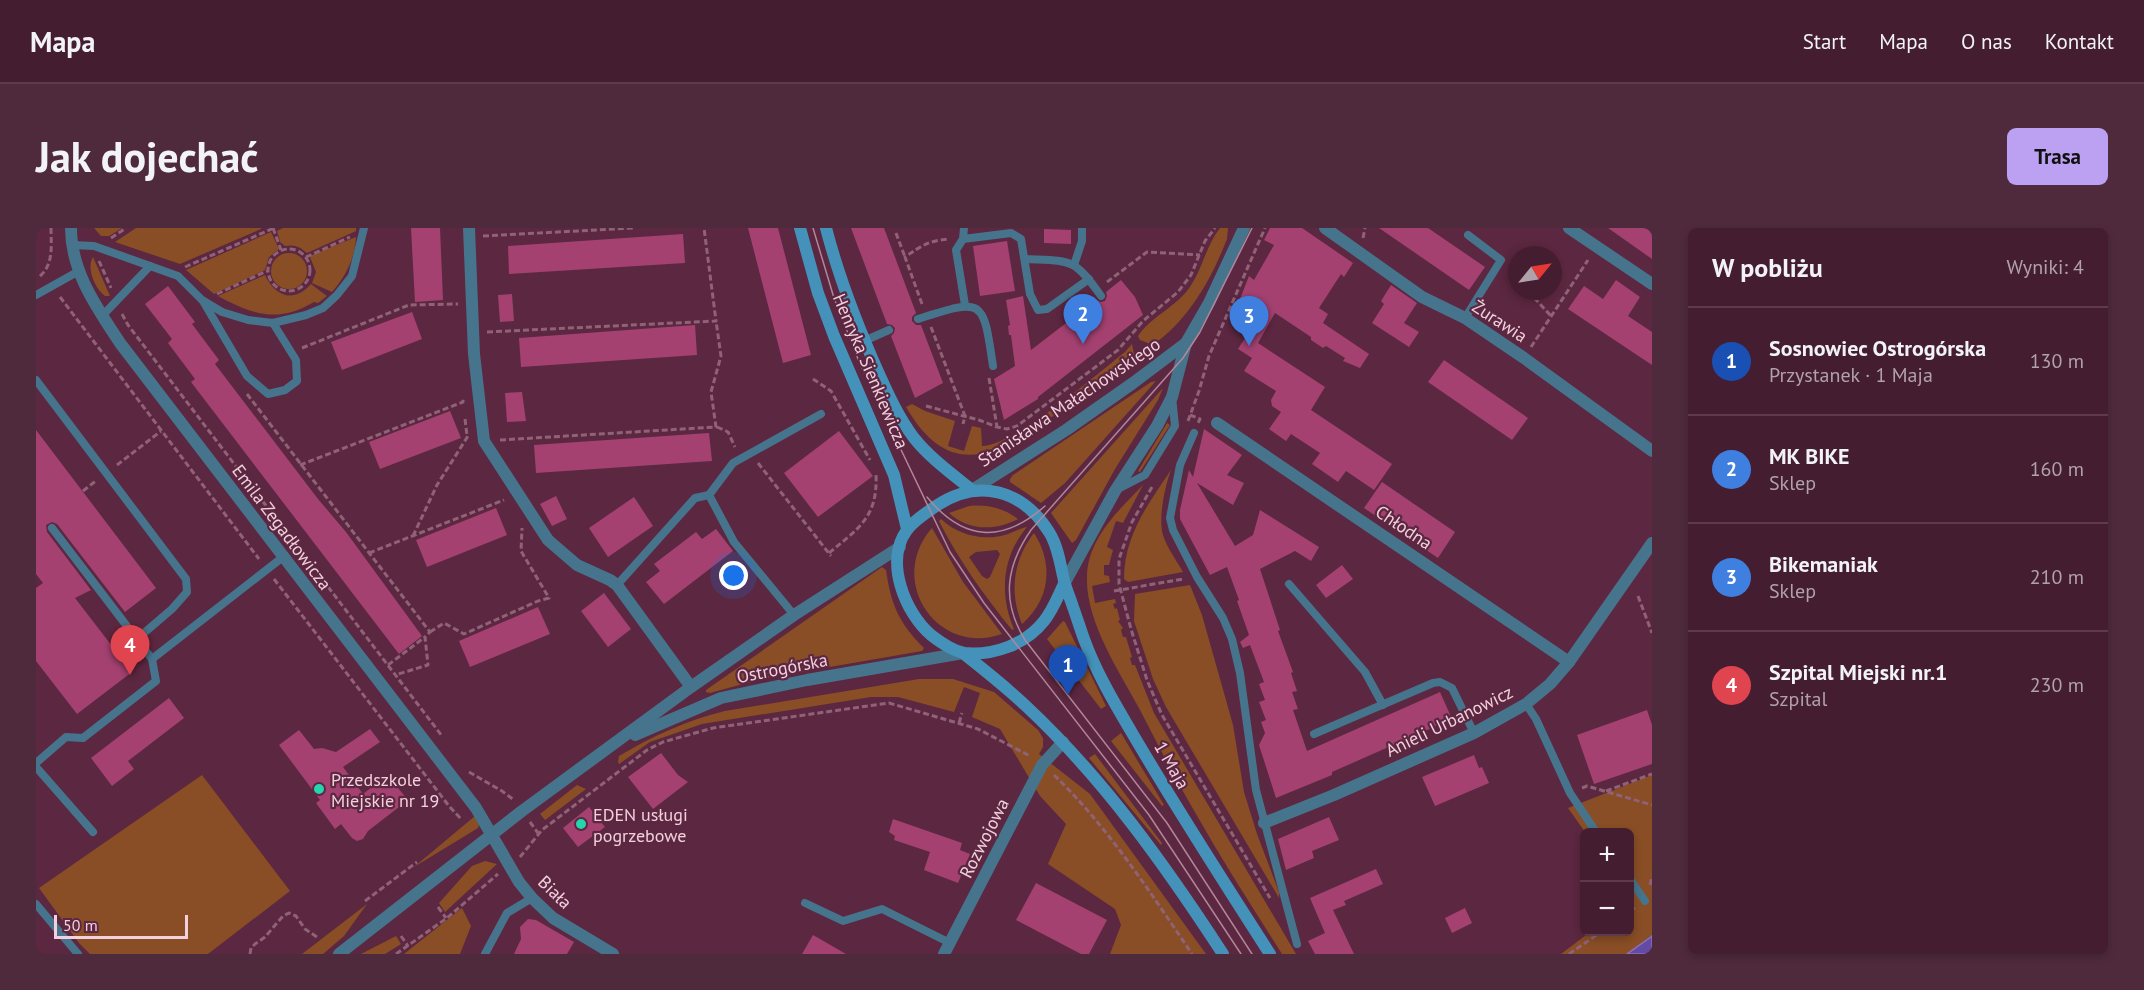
<!DOCTYPE html>
<html lang="pl">
<meta charset="utf-8">
<style>
body{margin:0;font-family:"PT Sans",sans-serif;background:#4f2a3c;color:#f1f3f6}
.controls{position:absolute;right:18px;bottom:18px;display:grid;overflow:hidden;border-radius:9px;box-shadow:0 3px 9px #0003}
.controls button{width:54px;height:54px;display:grid;place-items:center;padding:0;border:0;border-bottom:2px solid #5d3b4c;background:#451d30;color:#f1f3f6;font:30px sans-serif}
.compass{position:absolute;left:1472px;top:18px;width:54px;height:54px;border-radius:50%;background:#451d30;box-shadow:0 3px 9px #0003;rotate:60deg}
.scale{position:absolute;left:18px;bottom:15px;width:134px;box-sizing:border-box;padding-left:6px;border:3px solid #f2d0dd;border-top:0;font-size:16px;line-height:21px;white-space:nowrap;color:#f2d0dd;-webkit-text-stroke:4px #5c2740;paint-order:stroke}
.you{position:absolute;left:698px;top:348px;width:21px;height:21px;margin:-15px;border:4px solid #fff;border-radius:50%;background:#1a73e8;box-shadow:0 0 0 9px #1a73e833}
.badge{display:grid;place-items:center;width:39px;height:39px;border-radius:50%;background:#bca0f2;color:#fff;font-size:20px;font-weight:700}
.pin{position:absolute;translate:-50% -50px;filter:drop-shadow(0 2px 3px #0008)}
.pin::after{content:'';position:absolute;top:32px;width:21px;height:18px;background:inherit;clip-path:polygon(0 0,100% 0,50% 100%)}
.list{margin:0;padding:0;list-style:none}
h2{display:flex;justify-content:space-between;align-items:center;height:78px;margin:0;padding:0 24px;font-size:26px}
h2 small{font-size:20px;font-weight:400;color:#b0a2ab}
.list li{display:grid;grid-template-columns:39px 1fr auto;gap:18px;align-items:center;box-sizing:border-box;height:108px;padding:0 24px;border-top:2px solid #5d3b4c}
.list b{display:block;font-size:22px;white-space:nowrap}
.list p{margin:0;font-size:20px;white-space:nowrap;color:#b0a2ab}
.list em{font-size:20px;font-style:normal;color:#b0a2ab}
.map{position:relative;flex:none;width:1616px;height:726px;overflow:hidden;border-radius:9px}
header{display:flex;align-items:center;gap:36px;box-sizing:border-box;height:84px;padding:0 30px;background:#451d30;border-bottom:2px solid #5d3b4c}
header strong{font-size:28px}
nav{display:flex;gap:33px;margin-inline-start:auto;font-size:21px}
.intro{display:flex;align-items:center;justify-content:space-between;box-sizing:border-box;height:144px;padding:0 36px}
h1{margin:0;font-size:42px}
.button{padding:15px 27px;border-radius:9px;background:#bca0f2;color:#111;font-size:21px;font-weight:700}
main{display:flex;gap:36px;padding:0 36px}
aside{flex:1;background:#451d30;border-radius:9px;box-shadow:0 3px 9px #0003}
.map>svg:first-child{display:block}
</style>
<header>
<strong>Mapa</strong>
<nav><a>Start</a><a>Mapa</a><a>O nas</a><a>Kontakt</a></nav>
</header>
<div class="intro"><h1>Jak dojechać</h1><a class="button">Trasa</a></div>
<main>
<div class="map">
<svg width="1616" height="726" viewBox="0 0 1616 726">
<rect width="100%" height="100%" fill="#5c2740"/>
<!-- green -->
<g fill="#894e25" fill-rule="evenodd">
<polygon points="58,0 86,0 73,8 65,8"/>
<polygon points="100,0 225,0 225,1 144,36 79,14"/>
<path d="M247 0H320V3L271 25C264 19 259 16 249 18L244 14 241 3Z"/>
<path d="M1184 0H1192L1191 11C1175 52 1153 91 1117 117L1104 112 1102 108C1115 89 1136 81 1151 63 1166 44 1169 19 1184 0Z"/>
<polygon points="235,4 243,21 233,29 229,42 178,66 150,42"/>
<path d="M320 9C319 30 310 48 296 64L276 55 280 44 274 29 276 27Z"/>
<circle cx="253" cy="43" r="18"/>
<path d="M57 29 74 68H69C59 61 50 40 57 29Z"/>
<path d="M229 47C239 68 257 76 275 56L291 68 282 75 278 74C241 96 216 86 182 68Z"/>
<path d="M1096 116 1099 131C1074 149 1048 167 1023 184 965 224 916 258 870 179L876 176 889 183 919 193 912 218 928 223 936 198 945 200 946 218C978 218 1061 146 1089 124Z"/>
<polygon points="1120,153 1029,255 1005,275 974,254 974,251 977,247 1115,154"/>
<polygon points="1127,160 1122,172 1079,241 1040,312 1036,315 1015,285"/>
<polygon points="1131,195 1134,197 1104,244 1102,243"/>
<path d="M1135 242C1129 258 1122 290 1127 307 1131 320 1141 333 1147 344L1092 354 1088 351C1088 308 1112 276 1135 242Z"/>
<path d="M1107 257 1087 295 1080 293 1071 319 1077 322 1073 337H1068V347L1073 348 1074 354 1056 358 1059 375 1079 371 1080 375 1077 376 1079 381 1081 380 1084 392 1082 393 1087 400 1085 402 1087 409H1090L1096 429 1094 430 1096 437H1099L1118 485 1260 726H1246C1217 680 1187 634 1160 586 1140 552 1122 517 1104 482 1083 443 1049 393 1051 348 1052 310 1083 282 1107 257Z"/>
<path d="M933 278C950 276 968 280 982 291 959 303 933 303 913 285Z"/>
<path d="M905 291C922 307 946 313 969 307 976 305 984 300 991 299 966 329 963 366 978 401L976 402C948 367 923 333 903 293ZM961 322 964 326 954 349 951 351 946 348 933 329 940 324Z"/>
<path d="M896 300 927 354 966 406C901 429 850 352 896 300Z"/>
<path d="M998 305C1018 336 1014 372 986 396 973 365 977 332 998 305Z"/>
<path d="M846 339 850 342C855 377 863 395 888 420L886 423 725 451 674 465 670 464V462Z"/>
<polygon points="1154,357 1166,387 1197,497 1208,564 1221,606 1243,664 1243,670 1130,479 1117,451 1098,393 1099,366"/>
<polygon points="1027,393 1029,394 1070,478 1065,481 1011,411"/>
<path d="M883 451H917L958 464 1002 502 1007 510V519L1003 526 1054 566 1170 726H1074L1085 697 1079 681 1012 636 1030 596 1004 568 964 501 936 489 944 465 928 459 918 484 862 469H835L666 496 614 514 583 536 582 534 583 528C617 508 651 492 689 483Z"/>
<polygon points="1085,505 1128,577 1126,578 1075,513"/>
<polygon points="1059,526 1126,615 1125,617 1053,530"/>
<polygon points="166,547 254,663 172,726 54,726 43,715 3,660"/>
<polygon points="1616,547 1616,707 1591,726 1525,726 1554,704 1594,704 1594,604 1549,604 1532,580"/>
<polygon points="541,557 550,561 509,592 504,586"/>
<polygon points="439,588 443,597 442,600 378,639"/>
<polygon points="449,633 461,636 409,684 403,675 436,638"/>
<polygon points="331,676 308,708 287,726 266,726"/>
<polygon points="426,680 435,698 424,726 368,726"/>
<polygon points="360,708 365,716 349,726 325,726"/>
</g>
<!-- water -->
<polygon fill="#624aa5" stroke="#8d72b6" stroke-width="1.5" points="1616,707 1616,726 1591,726 1616,708"/>
<!-- building -->
<g fill="#a44171">
<polygon points="375,0 404,0 407,72 379,74"/>
<polygon points="712,0 742,0 775,127 747,135"/>
<polygon points="815,0 848,0 880,85 876,89 876,93 880,97 885,97 907,155 879,170 855,108 858,105 859,100 856,97 851,96"/>
<polygon points="1234,0 1266,0 1317,35 1308,49 1305,46 1283,80 1292,86 1287,95 1333,126 1324,140 1307,133 1309,130 1290,118 1287,120 1275,112 1275,109 1239,85 1222,115 1289,159 1275,182 1356,236 1338,262 1310,243 1302,254 1276,236 1284,225 1255,206 1250,213 1233,201 1245,184 1236,178 1235,172 1240,163 1208,143 1216,130 1202,121 1220,93 1200,81 1213,48 1218,52 1238,17 1228,12"/>
<polygon points="1343,0 1392,0 1449,39 1433,62"/>
<polygon points="1572,0 1616,0 1616,31"/>
<polygon points="1008,1 1035,2 1035,16 1008,15"/>
<polygon points="647,6 649,35 473,46 472,18"/>
<polygon points="971,13 979,63 944,68 937,18"/>
<polygon points="1085,52 1099,69 1107,87 1002,169 1002,171 968,192 958,151 979,138 975,107 973,107 972,98 974,97 970,72 987,68 995,122 1060,72 1065,74 1069,73 1071,68 1070,64"/>
<polygon points="1580,52 1604,69 1592,88 1616,104 1616,137 1532,81 1548,58 1567,71"/>
<polygon points="1355,57 1381,75 1368,95 1383,104 1373,119 1336,95 1348,76 1345,73"/>
<polygon points="132,58 159,94 156,96 183,132 179,136 282,271 310,304 386,408 363,426 155,154 159,151 132,115 136,111 109,76"/>
<polygon points="476,66 478,93 464,94 462,67"/>
<polygon points="376,84 386,111 306,142 295,114"/>
<polygon points="659,97 661,127 485,139 483,110"/>
<polygon points="1408,132 1492,190 1476,212 1392,154"/>
<polygon points="486,164 490,193 471,194 469,165"/>
<polygon points="414,183 425,210 344,241 333,214"/>
<polygon points="1168,201 1206,227 1191,247 1208,255 1197,277 1161,255 1199,318 1217,307 1224,282 1283,319 1275,333 1259,323 1224,341 1244,402 1242,403 1257,444 1255,445 1261,463 1256,464 1262,481 1257,482 1271,523 1404,464 1416,491 1296,544 1296,547 1240,570 1223,517 1229,505 1225,494 1230,492 1223,474 1229,472 1223,456 1228,454 1214,417 1207,420 1204,414 1213,407 1201,373 1203,372 1191,339 1174,347 1144,291 1144,282 1153,242 1157,249"/>
<polygon points="0,202 120,360 89,384 21,296 16,294 10,297 11,304 55,362 39,370 96,444 41,486 0,433 0,360 7,355 0,346"/>
<polygon points="803,203 837,248 782,289 748,245"/>
<polygon points="673,205 676,233 500,245 498,217"/>
<polygon points="1346,254 1419,304 1402,330 1328,280"/>
<polygon points="520,268 531,291 516,298 504,276"/>
<polygon points="598,269 617,298 572,329 553,300"/>
<polygon points="460,280 471,307 391,339 380,312"/>
<polygon points="680,301 697,323 628,376 610,354 624,343 618,336 660,304 666,311"/>
<polygon points="1306,337 1317,351 1290,370 1280,357"/>
<polygon points="568,365 595,401 572,419 545,383"/>
<polygon points="502,379 514,406 434,439 423,413"/>
<polygon points="133,470 148,490 92,533 98,541 76,558 55,530"/>
<polygon points="1611,482 1616,497 1616,536 1558,556 1541,507"/>
<polygon points="334,501 344,514 307,539 327,566 351,547 372,572 332,603 327,611 321,613 316,610 305,596 299,601 280,575 284,572 243,517 263,502 278,521 286,520 300,524"/>
<polygon points="625,525 642,547 652,554 617,581 592,549"/>
<polygon points="1438,527 1443,540 1446,539 1453,555 1399,578 1386,549"/>
<polygon points="553,579 569,599 542,619 527,600"/>
<polygon points="1293,589 1303,612 1276,623 1278,630 1250,642 1242,611"/>
<polygon points="857,591 926,615 924,622 934,626 922,655 888,642 894,624 858,612 859,608 853,604"/>
<polygon points="1340,641 1347,656 1308,673 1310,677 1297,682 1318,726 1279,726 1272,713 1289,705 1274,670"/>
<polygon points="1000,655 1071,692 1053,726 1045,726 980,692"/>
<polygon points="1429,680 1436,695 1416,705 1409,690"/>
<polygon points="492,691 500,692 538,714 531,726 478,726 485,711 484,699"/>
<polygon points="777,707 810,726 766,726"/>
</g>
<g fill="none" stroke-linecap="round" stroke-linejoin="round">
<!-- path -->
<g stroke="#906277" stroke-width="3" stroke-dasharray="6 3" stroke-linecap="butt">
<polyline points="237,0 245,22"/>
<polyline points="860,5 869,29"/>
<polyline points="447,8 597,0"/>
<polyline points="75,10 90,0"/>
<polyline points="1327,10 1329,0"/>
<circle cx="253" cy="42" r="21"/>
<polyline points="270,29 314,9"/>
<polyline points="63,33 75,60"/>
<polyline points="149,39 238,0"/>
<polyline points="1474,43 1481,50"/>
<path d="M4 48C18 36 15 17 15 0"/>
<polyline points="1071,54 1111,24 1164,27"/>
<polyline points="1492,63 1515,88"/>
<polyline points="181,66 231,43"/>
<polyline points="24,69 223,331"/>
<path d="M886 76 869 29C885 18 892 13 912 11"/>
<polyline points="86,86 92,97 406,508"/>
<polyline points="895,99 929,188 927,196"/>
<polyline points="451,104 680,93 668,0"/>
<polyline points="1495,119 1552,32"/>
<polyline points="266,120 373,77 422,76"/>
<polyline points="953,150 961,199"/>
<polyline points="777,151 795,163 834,232"/>
<polyline points="211,166 394,404 389,409 392,437 359,447"/>
<polyline points="890,178 943,192 961,199 971,201 981,198 1082,122 1107,93 1142,64 1155,47 1169,13 1179,0"/>
<polyline points="1154,187 1164,191 1162,195"/>
<polyline points="429,191 431,208"/>
<polyline points="1152,193 1163,163 1173,128 1229,0"/>
<polyline points="681,199 692,204 699,219"/>
<polyline points="464,212 680,199 675,164 685,128 680,93"/>
<polyline points="722,235 795,328"/>
<polyline points="81,237 125,203"/>
<polyline points="264,237 427,174 427,171"/>
<polyline points="1116,259 1096,294 1083,331 1083,356 1095,401 1111,452 1126,487 1234,670"/>
<polyline points="47,263 61,252"/>
<polyline points="377,308 401,257 432,208"/>
<polyline points="333,325 468,272"/>
<path d="M793 325C823 300 842 289 840 246"/>
<polyline points="238,351 413,578 426,592"/>
<polyline points="1078,363 1147,351"/>
<polyline points="1602,368 1616,405"/>
<polyline points="394,404 408,395 428,406 502,373 513,370 485,323 486,300"/>
<polyline points="352,437 389,409"/>
<polyline points="923,495 926,485"/>
<polyline points="433,544 466,563 478,572"/>
<path d="M1018 547C1072 599 1114 664 1156 726"/>
<polyline points="1546,560 1551,558 1616,577"/>
<polyline points="1570,563 1616,546"/>
<polyline points="494,594 502,605"/>
<polyline points="484,629 506,602 611,522 627,514 677,500 853,475 942,501 994,528"/>
<polyline points="1614,657 1616,648"/>
<polyline points="329,673 381,634"/>
<polyline points="402,679 410,690"/>
<polyline points="1594,683 1600,679"/>
<polyline points="365,708 372,718"/>
<polyline points="214,726 215,720 219,716 229,709 247,688 253,685 260,688 269,701 281,709"/>
<polyline points="360,726 411,690 462,646"/>
<polyline points="1533,726 1565,704"/>
</g>
<!-- service -->
<g stroke="#46748c" stroke-width="8">
<polyline points="927,11 928,0"/>
<polyline points="36,17 58,18 142,48 166,72 186,84 212,92 237,95 270,87 287,80 301,67 316,48 328,0"/>
<path d="M989 31C1034 33 1038 29 1065 68"/>
<polyline points="1038,37 1046,13 1046,0"/>
<polyline points="0,67 43,43"/>
<polyline points="167,73 211,148 232,166 249,162 261,153 260,132 237,95"/>
<polyline points="929,77 920,22 927,11 975,5 985,11 994,66 1002,82 1011,81 1053,51"/>
<polyline points="66,88 114,38"/>
<polyline points="1429,90 1465,32 1432,7"/>
<path d="M882 91C948 70 947 70 957 138"/>
<polyline points="828,113 853,102"/>
<polyline points="0,152 150,351 151,364 136,381 101,411"/>
<polyline points="1158,205 1144,237 1134,290 1137,302 1161,349 1187,390 1196,411 1204,445 1220,562 1261,716"/>
<polyline points="1082,261 1109,247 1139,198 1136,169"/>
<polyline points="16,300 116,431"/>
<polyline points="1253,356 1329,444 1347,477"/>
<polyline points="581,357 659,270 673,267"/>
<polyline points="758,387 698,314 673,267 697,235 785,186"/>
<polyline points="1490,476 1500,491 1534,565 1560,604"/>
<polyline points="1278,506 1397,455 1404,454 1416,460 1438,505"/>
<polyline points="0,535 30,509 47,510 120,453 116,431 247,329"/>
<polyline points="0,539 57,604"/>
<polyline points="1594,651 1609,673"/>
<polyline points="769,675 807,693 846,681 914,715"/>
<polyline points="0,676 42,726"/>
<polyline points="449,726 471,685 496,670"/>
</g>
<!-- minor -->
<g stroke="#46748c" stroke-width="12">
<path d="M35 0C35 44 61 80 84 115L440 580 483 654 496 670 517 690 577 726"/>
<polyline points="433,0 438,126 448,213 512,312 541,337 574,352 581,357 655,459"/>
<polyline points="1289,0 1386,69 1429,90 1488,130 1616,223"/>
<polyline points="1533,0 1616,56"/>
<polyline points="1181,195 1533,434"/>
<polyline points="1228,595 1298,567 1438,505 1490,476 1514,456 1533,434 1616,315"/>
<polyline points="908,726 1006,537 1027,514"/>
</g>
<!-- tertiary -->
<g stroke="#46748c" stroke-width="12">
<polyline points="936,262 1030,202 1097,155 1150,115 1173,75 1208,0"/>
<polyline points="1028,356 1079,263 1121,198 1136,169 1150,115"/>
<polyline points="599,507 685,470 771,452 927,425"/>
<polyline points="303,726 486,583 655,459 758,387 864,319"/>
</g>
<!-- secondary -->
<g stroke="#4492b9" stroke-width="12">
<polyline points="764,0 782,65 798,108 858,247 871,301"/>
<path d="M790 0C803 50 822 99 843 146 853 168 863 190 878 210 894 230 916 246 936 262"/>
<path d="M1028 356C1022 368 1017 382 1008 393 990 416 958 428 928 425 918 423 904 414 895 407 869 385 848 333 871 302 878 292 890 285 900 278 942 250 986 261 1013 304 1021 316 1024 334 1027 348 1029 359 1034 369 1037 379 1041 390 1044 400 1048 411 1061 447 1082 481 1102 515 1144 586 1189 656 1234 726"/>
<path d="M927 425C948 442 970 459 990 478 1068 551 1129 637 1187 726"/>
</g>
<!-- tram -->
<g stroke="#b18799" stroke-width="1.5">
<polyline points="777,0 798,70 824,136 914,324 948,375 1113,587 1205,726"/>
<path d="M1216 0 1164 104 1147 130 995 302C970 338 965 373 989 412L1131 595 1216 726"/>
<path d="M891 269C927 313 966 316 1009 278"/>
</g>
</g>
<!-- markers -->
<g fill="#25d5ae" stroke="#5c2740" stroke-width="2">
<circle cx="283" cy="561" r="6"/>
<circle cx="545" cy="596" r="6"/>
</g>
<g text-anchor="middle" dominant-baseline="central" stroke-width="4.5" stroke-linejoin="round" paint-order="stroke">
<!-- street labels -->
<g font-size="18" fill="#f2d0dd" stroke="#5c2740">
<text transform="translate(1464 93) rotate(33)">Żurawia</text>
<text transform="translate(835 143) rotate(67)">Henryka Sienkiewicza</text>
<text transform="translate(1033 174) rotate(-34)">Stanisława Małachowskiego</text>
<text transform="translate(246 299) rotate(53)">Emila Zegadłowicza</text>
<text transform="translate(1368 299) rotate(34)">Chłodna</text>
<text transform="translate(746 440) rotate(-11)">Ostrogórska</text>
<text transform="translate(1413 493) rotate(-26)">Anieli Urbanowicz</text>
<text transform="translate(1136 537) rotate(60)">1 Maja</text>
<text transform="translate(948 610) rotate(-63)">Rozwojowa</text>
<text transform="translate(519 664) rotate(44)">Biała</text>
</g>
<!-- poi labels -->
<g font-size="18" fill="#f2d0dd" stroke="#5c2740" text-anchor="start">
<text x="295" y="551">Przedszkole<tspan x="295" dy="21">Miejskie nr 19</tspan></text>
<text x="557" y="586">EDEN usługi<tspan x="557" dy="21">pogrzebowe</tspan></text>
</g>
</g>
</svg>
<div class="controls">
<button>+</button>
<button>−</button>
</div>
<svg class="compass" viewBox="-18 -18 36 36"><path d="M0-13l5 13h-10z" fill="#e53935"/><path d="M0 13l5-13h-10z" fill="#b0a2ab"/></svg>
<div class="scale">50 m</div>
<div class="you"></div>
<div class="pin badge" style="left:1032px;top:467px;background:#1a4fb4">1</div>
<div class="pin badge" style="left:1047px;top:116px;background:#3f7fe0">2</div>
<div class="pin badge" style="left:1213px;top:118px;background:#3f7fe0">3</div>
<div class="pin badge" style="left:94px;top:447px;background:#e0444e">4</div>
</div>
<aside>
<h2>W pobliżu<small>Wyniki: 4</small></h2>
<ul class="list">
<li><span class="badge" style="background:#1a4fb4">1</span><div><b>Sosnowiec Ostrogórska</b><p>Przystanek · 1 Maja</p></div><em>130 m</em></li>
<li><span class="badge" style="background:#3f7fe0">2</span><div><b>MK BIKE</b><p>Sklep</p></div><em>160 m</em></li>
<li><span class="badge" style="background:#3f7fe0">3</span><div><b>Bikemaniak</b><p>Sklep</p></div><em>210 m</em></li>
<li><span class="badge" style="background:#e0444e">4</span><div><b>Szpital Miejski nr.1</b><p>Szpital</p></div><em>230 m</em></li>
</ul>
</aside>
</main>
